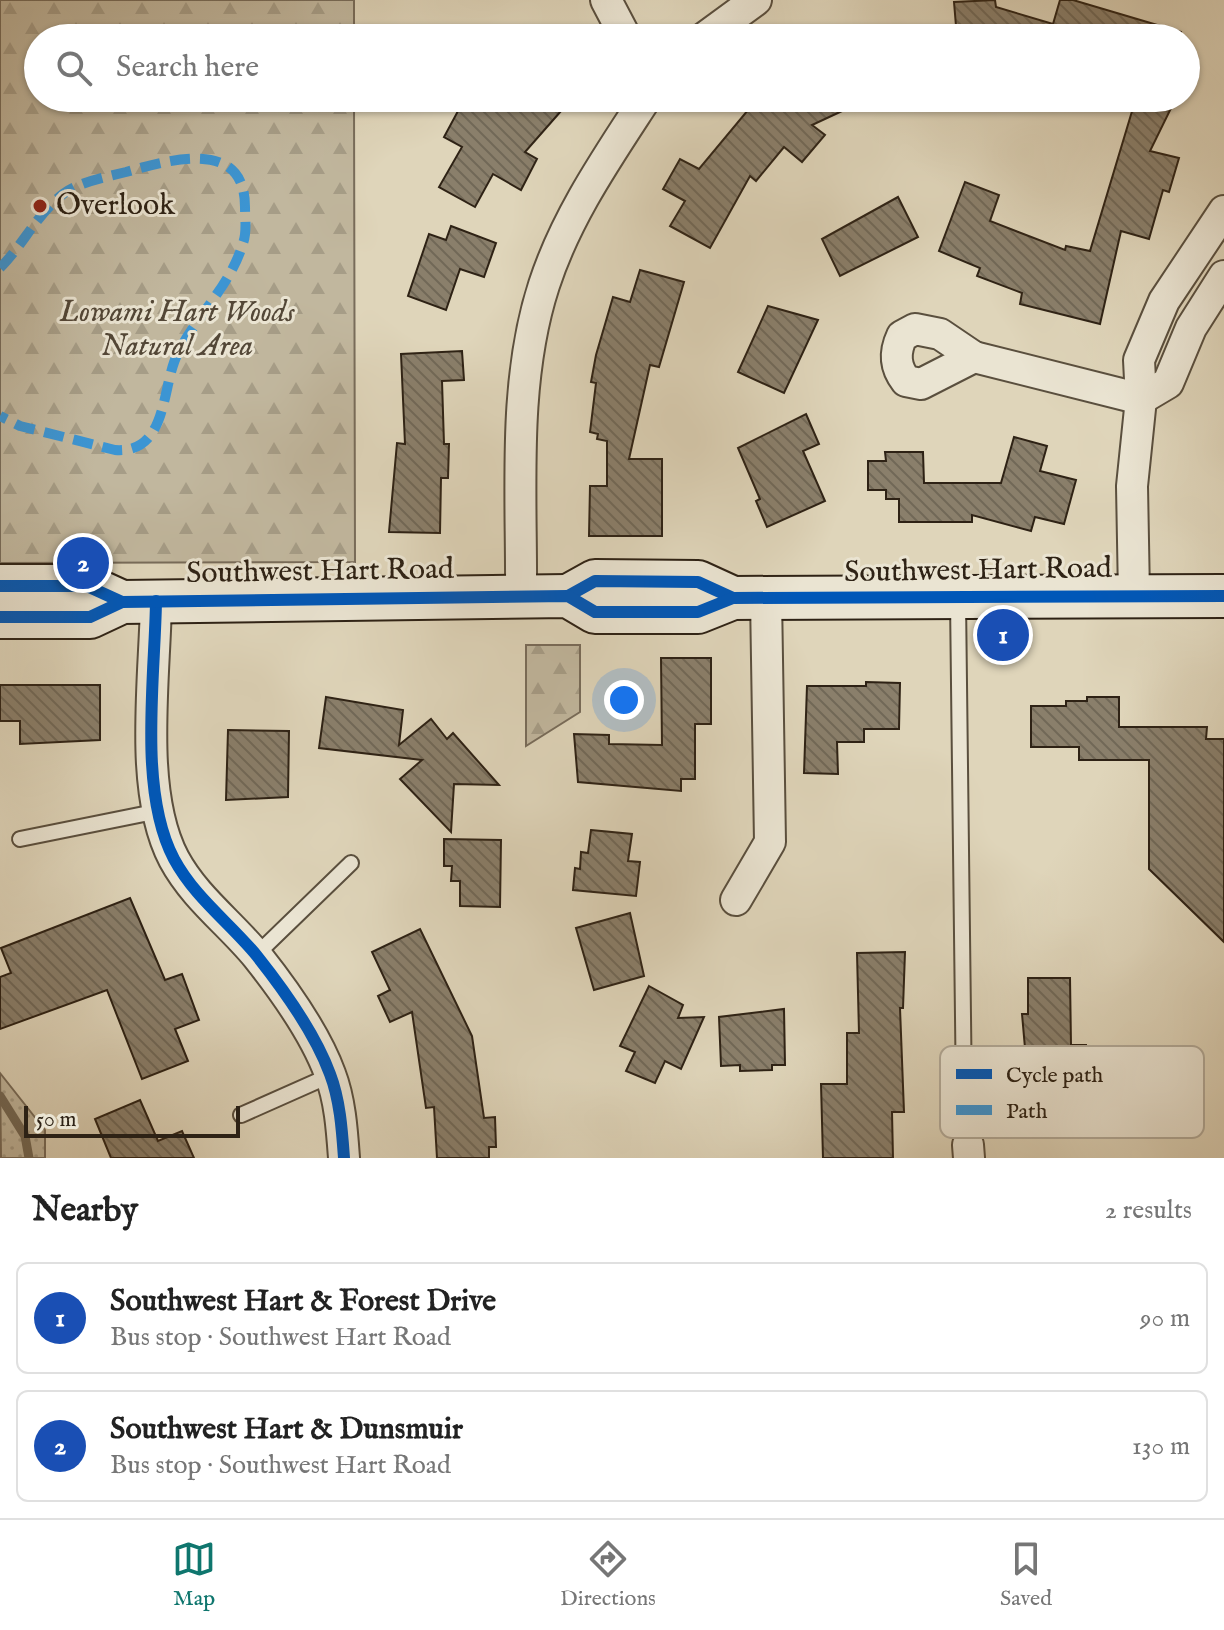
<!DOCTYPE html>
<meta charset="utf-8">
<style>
body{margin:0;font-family:"IM FELL English",serif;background:#f2f2f2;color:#222}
.scale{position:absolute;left:24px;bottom:20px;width:216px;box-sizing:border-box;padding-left:8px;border:4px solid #2e2215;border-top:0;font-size:22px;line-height:28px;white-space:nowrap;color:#2e2215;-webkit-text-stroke:6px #eae4d2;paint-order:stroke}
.you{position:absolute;left:624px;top:700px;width:28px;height:28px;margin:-20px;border:6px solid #fff;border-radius:50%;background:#1a73e8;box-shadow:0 0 0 12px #1a73e833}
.badge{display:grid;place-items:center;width:52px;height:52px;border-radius:50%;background:#0f766e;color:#fff;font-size:26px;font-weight:700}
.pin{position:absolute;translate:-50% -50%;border:4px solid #fff;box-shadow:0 2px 8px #0006}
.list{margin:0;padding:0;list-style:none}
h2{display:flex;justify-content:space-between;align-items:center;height:104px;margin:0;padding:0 32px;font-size:34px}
h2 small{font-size:26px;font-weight:400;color:#767676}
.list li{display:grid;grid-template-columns:52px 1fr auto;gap:24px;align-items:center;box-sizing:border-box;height:112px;margin:0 16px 16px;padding:0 16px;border:2px solid #e0e0e0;border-radius:12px}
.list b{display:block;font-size:30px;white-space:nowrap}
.list p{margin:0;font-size:26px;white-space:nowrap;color:#767676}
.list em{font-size:26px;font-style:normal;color:#767676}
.icon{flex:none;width:44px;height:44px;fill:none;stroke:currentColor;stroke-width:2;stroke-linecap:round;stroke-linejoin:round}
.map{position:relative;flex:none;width:1224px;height:1158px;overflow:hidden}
.search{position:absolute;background:#fff;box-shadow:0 2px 6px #0004;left:24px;right:24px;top:24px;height:88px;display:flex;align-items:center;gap:20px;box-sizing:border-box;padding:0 28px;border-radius:44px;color:#767676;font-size:30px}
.sheet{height:360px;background:#fff}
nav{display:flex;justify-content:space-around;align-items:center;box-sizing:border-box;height:112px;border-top:2px solid #e0e0e0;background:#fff;font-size:22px;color:#767676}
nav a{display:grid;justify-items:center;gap:4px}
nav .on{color:#0f766e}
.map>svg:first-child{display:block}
</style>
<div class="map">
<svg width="1224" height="1158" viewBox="0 0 1224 1158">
<defs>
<pattern id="grass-dots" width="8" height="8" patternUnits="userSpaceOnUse" patternTransform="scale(2)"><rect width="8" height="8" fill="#c1b79e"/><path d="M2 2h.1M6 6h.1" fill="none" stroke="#a69d87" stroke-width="1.8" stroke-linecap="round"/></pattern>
<pattern id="forest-firs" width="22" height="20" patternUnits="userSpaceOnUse" patternTransform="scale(2)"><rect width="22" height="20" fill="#c1b79e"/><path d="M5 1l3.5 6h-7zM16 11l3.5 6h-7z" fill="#a69d87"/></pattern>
<pattern id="building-back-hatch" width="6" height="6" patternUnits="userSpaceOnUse" patternTransform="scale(2)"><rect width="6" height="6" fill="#8a7f6b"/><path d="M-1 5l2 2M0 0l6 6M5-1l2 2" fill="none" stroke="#716857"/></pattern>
</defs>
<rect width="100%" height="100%" fill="#dfd5ba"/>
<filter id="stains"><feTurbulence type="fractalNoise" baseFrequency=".0025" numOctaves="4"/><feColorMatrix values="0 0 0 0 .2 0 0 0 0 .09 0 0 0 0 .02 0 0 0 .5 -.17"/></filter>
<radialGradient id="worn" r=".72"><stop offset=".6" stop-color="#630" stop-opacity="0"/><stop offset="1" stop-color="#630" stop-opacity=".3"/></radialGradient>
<!-- grass -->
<polygon fill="url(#grass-dots)" stroke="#786c5a" stroke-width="2" points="0,1073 45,1130 45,1158 1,1158"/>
<!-- forest -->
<g fill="url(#forest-firs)" stroke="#786c5a" stroke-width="2">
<polygon points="0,0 354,0 354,38 38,38 38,98 354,98 355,562 0,563"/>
<polygon points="526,645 580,645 580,712 526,746"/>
</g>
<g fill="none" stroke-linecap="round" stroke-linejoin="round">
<!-- stream -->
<polyline stroke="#746956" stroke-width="9" points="0,1096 25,1136 29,1158"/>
</g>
<!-- building -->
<g fill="url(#building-back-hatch)" stroke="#2e2215" stroke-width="2">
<polygon points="995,0 996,7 1053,24 1060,0 1073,0 1181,32 1180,38 957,38 954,2"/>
<polygon points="465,98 545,98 561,111 525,152 537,159 521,190 493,174 475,207 439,187 462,147 444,137"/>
<polygon points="758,98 870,98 812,125 825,135 802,162 784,147 756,181 750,176 710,248 670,226 685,201 663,189 680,159 699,169"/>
<polygon points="1136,98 1176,98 1150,151 1179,158 1169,192 1163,190 1149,239 1121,231 1100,324 1020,304 1022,293 977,276 980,268 939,251 965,182 999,195 990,221 1065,250 1066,246 1090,251"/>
<polygon points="898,197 918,237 840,276 822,239"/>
<polygon points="451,226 496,243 484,277 460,269 446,310 408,296 429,234 446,240"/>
<polygon points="640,270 684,282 659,367 650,365 629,459 662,459 662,536 589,536 590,486 607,486 607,441 597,439 598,434 590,432 596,383 591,382 596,355 613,297 630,302"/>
<polygon points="768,306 818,320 784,393 738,372"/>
<polygon points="462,351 464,380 442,381 444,444 449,444 448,478 441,478 440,533 389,532 397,443 405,444 401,354"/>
<polygon points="806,414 819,444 803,451 825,501 767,527 756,501 760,499 738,448"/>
<polygon points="1014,437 1047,446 1040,471 1076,480 1064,524 1035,517 1031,531 972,515 972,522 899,522 899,499 886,499 886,490 868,490 868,461 886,461 885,452 923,452 924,483 1001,483"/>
<polygon points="661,658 711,658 711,724 695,724 695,779 681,779 681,791 578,782 574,734 609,735 609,744 662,745"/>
<polygon points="866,682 900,683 899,729 864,729 864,742 837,742 838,774 804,773 807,686 866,686"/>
<polygon points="0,685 100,685 100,740 20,744 20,721 0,721"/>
<polygon points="326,697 403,710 399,745 431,719 447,739 453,733 499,785 454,784 451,832 400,779 422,760 319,748"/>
<polygon points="1087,697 1119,697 1119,727 1207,727 1206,739 1224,739 1224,942 1149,869 1149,760 1079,760 1079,747 1031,747 1031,706 1066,706 1066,701 1087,701"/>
<polygon points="228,730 289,731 288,797 226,800"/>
<polygon points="591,830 632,834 628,861 640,862 636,896 573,890 575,868 580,869 581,852 588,853"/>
<polygon points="444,839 501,840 500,907 460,906 460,881 451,881 452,866 444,866"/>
<polygon points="130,898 165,980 182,974 199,1020 175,1029 188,1061 142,1079 107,990 0,1029 0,977 11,973 1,948"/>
<polygon points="630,913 644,976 594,990 576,928"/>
<polygon points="420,929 472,1036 484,1118 495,1117 496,1147 489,1147 489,1158 437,1158 434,1107 426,1108 412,1012 390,1022 378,996 390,990 372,952"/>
<polygon points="905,952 903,1008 900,1008 904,1112 892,1112 893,1158 823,1158 821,1084 847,1084 847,1033 859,1033 857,953"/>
<polygon points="1028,978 1070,978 1071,1045 1086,1045 1086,1081 1028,1082 1022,1014 1028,1014"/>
<polygon points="649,986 683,1005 678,1018 704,1017 681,1069 665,1061 655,1083 626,1071 635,1052 620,1046"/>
<polygon points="784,1009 785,1065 772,1065 772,1070 740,1071 740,1065 721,1066 719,1017"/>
<polygon points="140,1100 158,1141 182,1131 194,1158 111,1158 95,1119"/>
</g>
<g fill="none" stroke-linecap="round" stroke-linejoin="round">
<!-- service casing -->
<g stroke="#5a4f3e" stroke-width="18">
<g id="service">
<polyline points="958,600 964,1100"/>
<polyline points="20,839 159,811"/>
<polyline points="256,955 351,863"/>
<polyline points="241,1115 331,1075"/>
</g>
</g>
<!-- minor casing -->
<g stroke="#5a4f3e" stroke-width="34">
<g id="minor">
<polyline points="606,0 626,38"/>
<polyline points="704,38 756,0"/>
<path d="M915 329 940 334 974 357 921 384 906 381C895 367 894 353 902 336Z"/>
<polyline points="974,357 1141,399"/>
<polyline points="1141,399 1168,383 1191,328 1224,276"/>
<path d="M521 595C522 494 512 383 544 285 566 217 607 158 646 98"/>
<polyline points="1134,595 1132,486 1141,399 1139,360 1164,301 1224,211"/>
<path d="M156 601C155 677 138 791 174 859 195 898 230 923 257 956 284 990 315 1033 330 1074 340 1100 342 1130 344 1158"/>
<polyline points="736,900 770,842 766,598"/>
<polyline points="968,1145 969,1158"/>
</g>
</g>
<!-- secondary casing -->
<g stroke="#2e2215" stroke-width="46">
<g id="secondary">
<polyline points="0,586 87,586 122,602"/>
<polyline points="568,596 595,581 698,582 733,598"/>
<polyline points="0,617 90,617 122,602 568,596 595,612 698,612 733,598 1224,596"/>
</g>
</g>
<!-- service -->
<use href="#service" stroke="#eae4d2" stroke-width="14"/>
<!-- minor -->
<use href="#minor" stroke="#eae4d2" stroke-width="30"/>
<!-- secondary -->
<use href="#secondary" stroke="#eae4d2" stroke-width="42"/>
<!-- quiet -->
<path stroke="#3c95d3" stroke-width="10" stroke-dasharray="20 10" stroke-linecap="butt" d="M0 268C23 245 37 214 63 194 79 182 106 177 126 172 169 160 245 137 245 207 245 218 247 233 243 243 231 285 197 315 178 353 161 385 169 454 115 450L20 426 0 416"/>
<!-- cycleway casing -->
<g stroke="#eae4d2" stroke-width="17">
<g id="cycleway">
<polyline points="0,586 87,586 122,602"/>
<polyline points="568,596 595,581 698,582 733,598"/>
<path d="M156 601C155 677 138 791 174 859 195 898 230 923 257 956 284 990 315 1033 330 1074 340 1100 342 1130 344 1158"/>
<polyline points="0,617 90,617 122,602 568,596 595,612 698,612 733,598 1224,596"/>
</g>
</g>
<!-- cycleway -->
<use href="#cycleway" stroke="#0057b8" stroke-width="12"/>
</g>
<!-- markers -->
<circle fill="#8f2418" stroke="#eae4d2" stroke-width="3" cx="40" cy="206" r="8"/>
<g text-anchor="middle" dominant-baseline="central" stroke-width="6" stroke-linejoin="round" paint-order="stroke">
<!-- poi labels -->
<g font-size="30" fill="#2e2215" stroke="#eae4d2" text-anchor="start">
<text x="56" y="206">Overlook</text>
</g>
<!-- park labels -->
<g font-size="30" font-style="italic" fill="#534737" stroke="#eae4d2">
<text x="177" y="313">Lowami Hart Woods<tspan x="177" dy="34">Natural Area</tspan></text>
</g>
<!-- street labels -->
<g font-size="30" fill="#2e2215" stroke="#eae4d2">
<text transform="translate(978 571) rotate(-1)">Southwest Hart Road</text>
<text transform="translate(320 572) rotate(-1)">Southwest Hart Road</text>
</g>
</g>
<!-- legend -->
<rect x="940" y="1046" width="264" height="92" rx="12" fill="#eae4d2" stroke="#b2aa99" stroke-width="2"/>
<rect x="956" y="1069" width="36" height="10" fill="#0057b8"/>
<rect x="956" y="1105" width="36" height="10" fill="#3c95d3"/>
<g font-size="22" fill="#2e2215">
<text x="1006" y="1082">Cycle path</text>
<text x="1006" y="1118">Path</text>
</g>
<rect width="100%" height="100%" filter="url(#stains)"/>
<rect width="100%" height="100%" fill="url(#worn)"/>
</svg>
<div class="scale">50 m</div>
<div class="you"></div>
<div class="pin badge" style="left:1003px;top:635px;background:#1a4fb4">1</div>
<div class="pin badge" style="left:83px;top:563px;background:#1a4fb4">2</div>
<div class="search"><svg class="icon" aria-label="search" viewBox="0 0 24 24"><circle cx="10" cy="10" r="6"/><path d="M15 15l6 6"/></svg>Search here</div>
</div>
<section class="sheet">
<h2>Nearby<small>2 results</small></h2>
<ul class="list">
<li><span class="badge" style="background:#1a4fb4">1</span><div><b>Southwest Hart &amp; Forest Drive</b><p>Bus stop · Southwest Hart Road</p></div><em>90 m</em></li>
<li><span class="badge" style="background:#1a4fb4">2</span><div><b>Southwest Hart &amp; Dunsmuir</b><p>Bus stop · Southwest Hart Road</p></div><em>130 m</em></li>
</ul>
</section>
<nav>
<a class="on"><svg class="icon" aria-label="map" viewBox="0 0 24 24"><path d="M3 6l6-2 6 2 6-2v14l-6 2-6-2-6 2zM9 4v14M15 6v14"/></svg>Map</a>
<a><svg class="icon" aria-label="directions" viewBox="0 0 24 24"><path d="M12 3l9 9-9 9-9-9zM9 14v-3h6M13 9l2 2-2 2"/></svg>Directions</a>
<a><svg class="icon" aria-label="saved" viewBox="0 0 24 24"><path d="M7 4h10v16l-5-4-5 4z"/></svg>Saved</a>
</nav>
